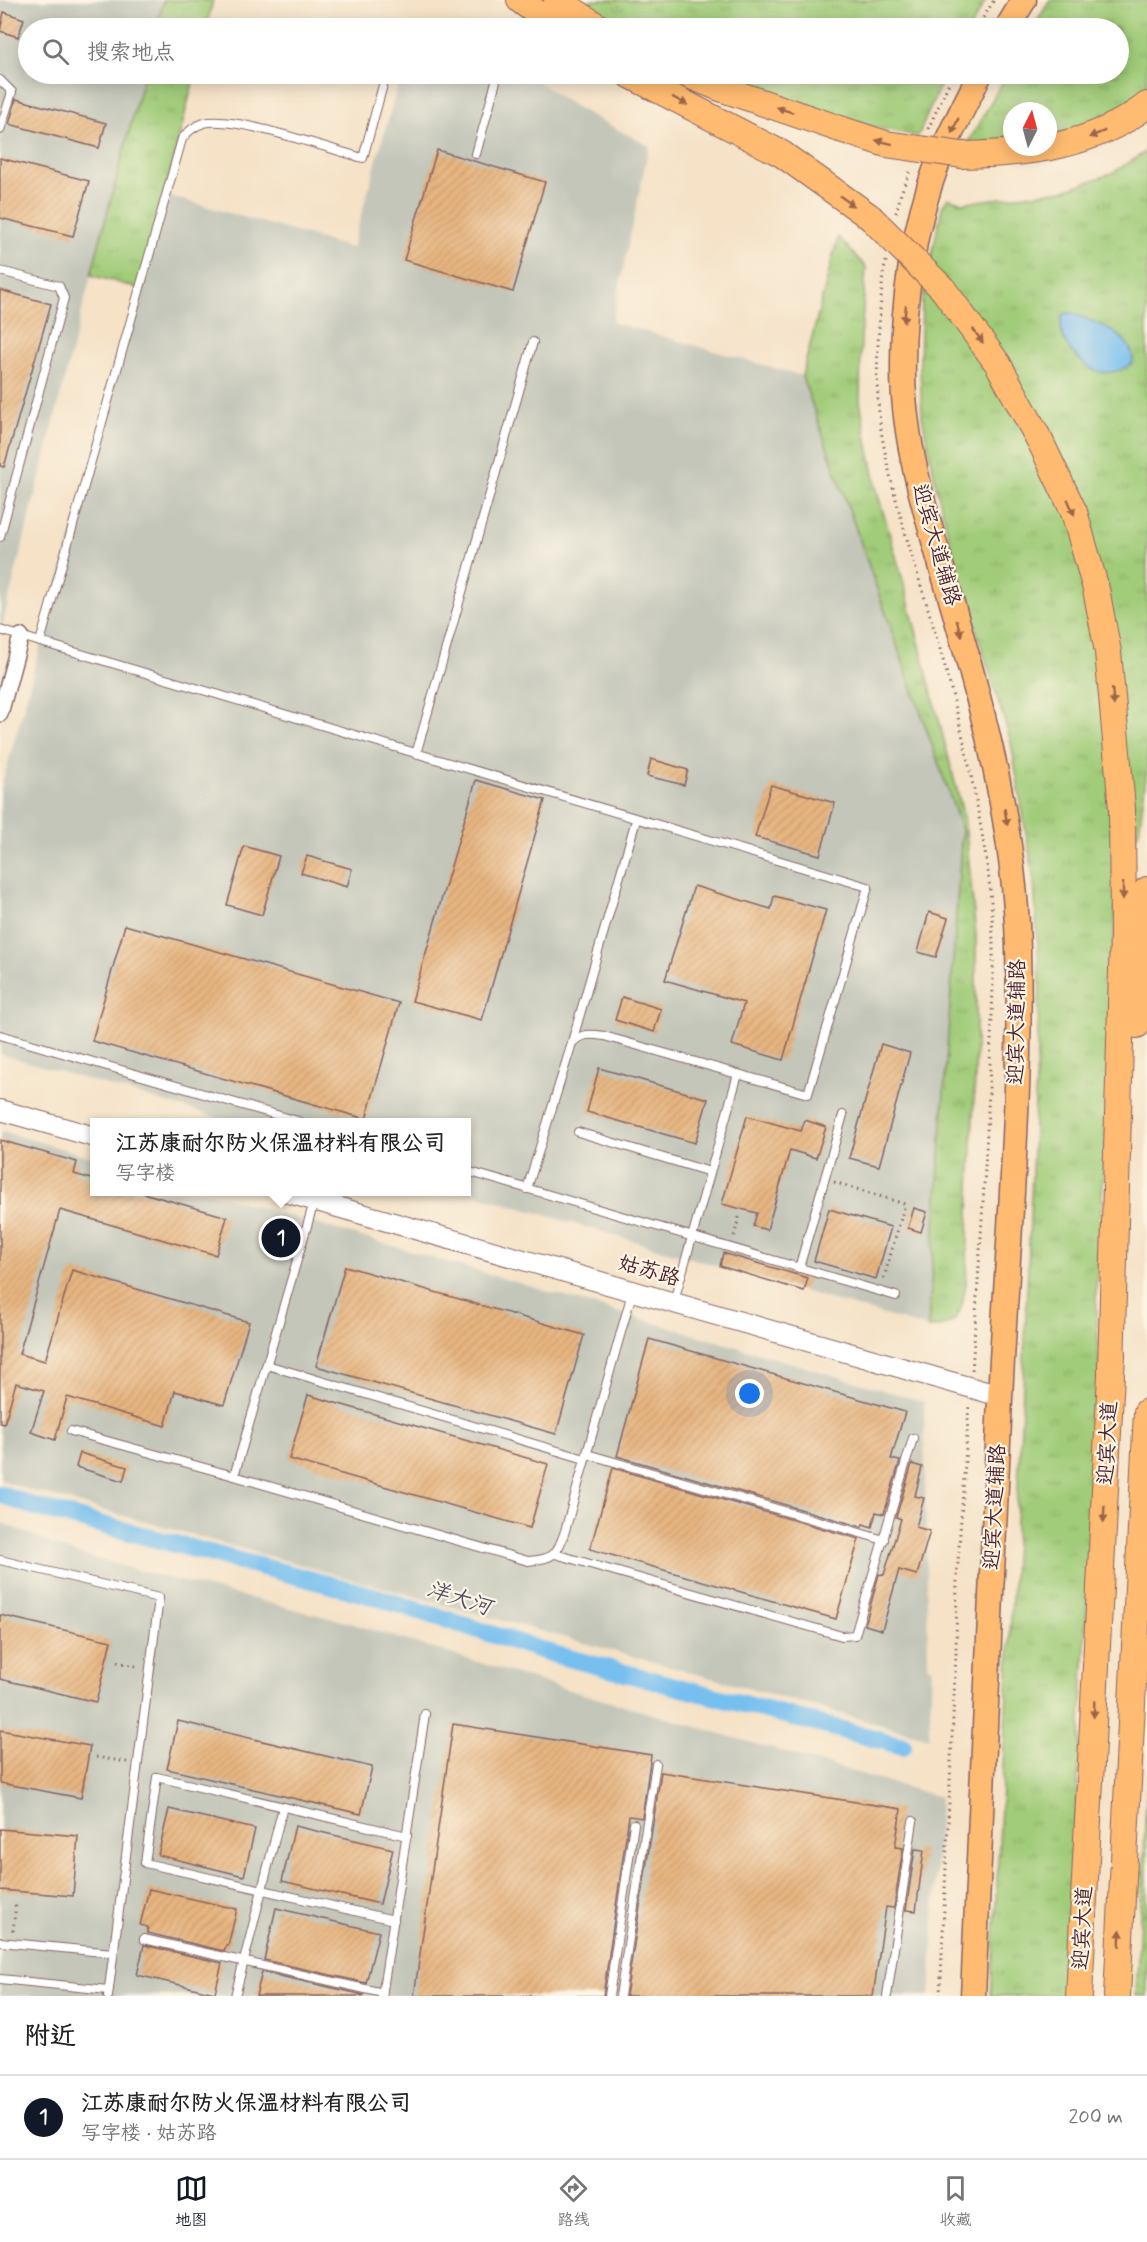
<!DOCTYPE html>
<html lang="zh">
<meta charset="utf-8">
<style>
body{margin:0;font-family:Mynerve,"LXGW WenKai TC",sans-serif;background:#f2f2f2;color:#222}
.compass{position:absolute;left:1003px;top:102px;width:54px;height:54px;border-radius:50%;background:#fff;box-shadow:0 3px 15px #0003;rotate:6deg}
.you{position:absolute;left:750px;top:1394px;width:21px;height:21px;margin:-15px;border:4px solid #fff;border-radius:50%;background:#1a73e8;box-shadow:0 0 0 9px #1a73e833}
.badge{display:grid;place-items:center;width:39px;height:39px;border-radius:50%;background:#111827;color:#fff;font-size:20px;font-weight:700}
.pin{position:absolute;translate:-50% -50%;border:3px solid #fff;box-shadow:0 2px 6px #0006}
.popup{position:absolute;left:90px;top:1118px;width:381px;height:78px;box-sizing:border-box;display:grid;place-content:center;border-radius:0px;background:#fff;filter:drop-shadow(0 2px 4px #0005);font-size:20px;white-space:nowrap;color:#767676}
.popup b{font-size:22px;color:#222}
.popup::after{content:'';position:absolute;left:50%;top:100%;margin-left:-12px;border:12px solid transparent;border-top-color:#fff}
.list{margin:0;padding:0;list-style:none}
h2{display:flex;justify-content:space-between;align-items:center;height:78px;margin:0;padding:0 24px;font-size:26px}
h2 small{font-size:20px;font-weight:400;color:#767676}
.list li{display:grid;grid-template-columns:39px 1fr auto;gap:18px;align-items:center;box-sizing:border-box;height:84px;padding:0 24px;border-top:2px solid #e0e0e0}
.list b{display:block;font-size:22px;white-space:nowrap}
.list p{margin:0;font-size:20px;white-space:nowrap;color:#767676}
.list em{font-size:20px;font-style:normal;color:#767676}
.icon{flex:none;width:33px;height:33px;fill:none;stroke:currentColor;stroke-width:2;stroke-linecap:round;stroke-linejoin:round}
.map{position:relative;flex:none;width:1147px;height:1996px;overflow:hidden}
.search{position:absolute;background:#fff;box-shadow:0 3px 15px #0003;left:18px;right:18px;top:18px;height:66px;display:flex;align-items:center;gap:15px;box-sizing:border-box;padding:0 21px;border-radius:33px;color:#767676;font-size:22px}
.sheet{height:162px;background:#fff}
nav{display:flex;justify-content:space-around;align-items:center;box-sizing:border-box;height:84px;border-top:2px solid #e0e0e0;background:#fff;font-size:16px;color:#767676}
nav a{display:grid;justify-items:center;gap:3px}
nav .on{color:#111827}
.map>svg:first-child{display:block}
</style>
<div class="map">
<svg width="1147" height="1996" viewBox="0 0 1147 1996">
<defs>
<pattern id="grass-tufts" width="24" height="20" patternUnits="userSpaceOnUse" patternTransform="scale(1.5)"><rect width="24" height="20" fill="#a1cc79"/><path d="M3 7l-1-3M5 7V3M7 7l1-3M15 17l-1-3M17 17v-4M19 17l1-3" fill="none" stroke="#8caf69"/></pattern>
<pattern id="building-hatch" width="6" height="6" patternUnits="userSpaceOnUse" patternTransform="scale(1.5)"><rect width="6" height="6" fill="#e7b580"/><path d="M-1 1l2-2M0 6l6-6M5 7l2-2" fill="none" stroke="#c89b6f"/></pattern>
</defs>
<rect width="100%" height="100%" fill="#fcf5e5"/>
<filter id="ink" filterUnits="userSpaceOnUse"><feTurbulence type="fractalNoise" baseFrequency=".0167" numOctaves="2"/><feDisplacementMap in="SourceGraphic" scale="12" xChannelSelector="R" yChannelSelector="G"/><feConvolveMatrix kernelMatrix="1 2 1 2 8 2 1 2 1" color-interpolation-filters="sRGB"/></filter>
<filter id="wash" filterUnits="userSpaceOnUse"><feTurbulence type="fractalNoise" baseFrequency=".008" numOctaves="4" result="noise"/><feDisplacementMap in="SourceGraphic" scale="24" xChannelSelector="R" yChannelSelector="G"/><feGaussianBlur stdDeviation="1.35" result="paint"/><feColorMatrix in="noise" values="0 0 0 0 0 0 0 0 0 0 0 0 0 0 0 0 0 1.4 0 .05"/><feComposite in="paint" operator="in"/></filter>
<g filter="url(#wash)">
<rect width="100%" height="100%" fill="#f5e2c7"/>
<!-- industrial -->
<g fill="#c3c6b9">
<polygon points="0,0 164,0 156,28 28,28 28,74 144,74 91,275 0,634"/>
<polygon points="401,74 527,74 575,107 649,146 612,322 802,376 882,588 962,830 928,1328 467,1192 467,1122 233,1122 0,1054 0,792 166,195 352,248"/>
<polygon points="0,1131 95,1158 95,1192 208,1192 924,1402 928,1667 932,1667 929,1738 26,1489 0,1479"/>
<polygon points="0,1522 66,1550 144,1572 346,1622 569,1690 940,1797 930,1996 0,1996"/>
</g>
<!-- grass -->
<g fill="url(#grass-tufts)" stroke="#767652" stroke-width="1.5">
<polygon points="164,0 213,0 206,28 156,28"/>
<polygon points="569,0 986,0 970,28 618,28"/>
<polygon points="1050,0 1147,0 1147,95 1131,110 1048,138 1048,111 1012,111 1012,142 968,143 1007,74 1118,74 1118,28 1033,28"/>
<polygon points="144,74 195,74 141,289 91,275"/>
<polygon points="705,74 945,74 918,136 835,119"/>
<polygon points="1147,151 1147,770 1139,831 1117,870 1107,1121 1096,1291 1099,1368 1067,1996 991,1996 1022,1409 1040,983 1034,881 1011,742 954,558 936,485 922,417 920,366 922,302 942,207 948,198 963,203 1065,190 1113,173"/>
<path d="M838 237 866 267 861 338 860 401 867 441 878 495 904 584 965 822 976 936V1050L966 1284C960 1313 961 1327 928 1328L962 830 802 376Z"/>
<polygon points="1147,1789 1147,1996 1136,1996"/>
</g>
<!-- water -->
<path fill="#77bfef" stroke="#606f8d" stroke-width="1.5" d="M1071 313C1092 321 1136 335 1133 363 1124 369 1112 374 1101 372 1079 367 1054 337 1063 314Z"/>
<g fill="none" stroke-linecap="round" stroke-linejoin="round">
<!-- canal -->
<polyline stroke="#77bfef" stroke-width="18" points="0,1494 38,1508 373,1596 553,1654 903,1746"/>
</g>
<g id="blocks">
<!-- building -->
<g fill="url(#building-hatch)">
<polygon points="4,12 24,19 18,37 0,31"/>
<polygon points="16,99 106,123 99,148 9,124"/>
<polygon points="437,150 545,182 513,292 404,260"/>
<polygon points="0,158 89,181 73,236 0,218"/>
<polygon points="0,290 51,304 4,467 0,466"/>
<polygon points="651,759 688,770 684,785 647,776"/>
<polygon points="476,780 545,800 482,1020 412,1001"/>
<polygon points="771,785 835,803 820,855 755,837"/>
<polygon points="244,846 279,856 262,915 227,905"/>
<polygon points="307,856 352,869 347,887 301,873"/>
<polygon points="694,886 771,909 774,896 826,910 783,1060 732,1045 744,1003 665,980"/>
<polygon points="929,912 948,918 936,957 918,952"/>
<polygon points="125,925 399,1003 366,1119 92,1041"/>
<polygon points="622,997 661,1009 654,1032 615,1020"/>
<polygon points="881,1044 910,1053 879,1166 849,1158"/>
<polygon points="599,1068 708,1099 695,1143 587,1112"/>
<polygon points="747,1116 801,1131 805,1120 826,1127 816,1158 790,1150 767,1230 753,1226 757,1213 722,1204"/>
<polygon points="0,1140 77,1162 74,1174 95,1180 95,1191 136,1191 227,1217 216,1255 60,1210 19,1354 45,1361 72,1270 249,1322 224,1405 175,1391 165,1426 67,1397 55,1440 31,1432 44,1391 16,1383 4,1424 0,1423"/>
<polygon points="914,1208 927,1212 921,1232 908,1228"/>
<polygon points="829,1209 891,1227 876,1279 814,1261"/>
<polygon points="723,1253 808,1278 804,1291 720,1266"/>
<polygon points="345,1266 584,1335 556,1434 316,1366"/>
<polygon points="649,1339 905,1412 891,1459 900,1461 884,1514 876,1512 872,1527 863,1524 862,1527 617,1456"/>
<polygon points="308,1395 548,1464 530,1528 289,1459"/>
<polygon points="80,1453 127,1467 123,1481 76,1467"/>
<polygon points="912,1464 922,1467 915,1496 924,1498 916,1527 930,1531 917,1575 899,1570 882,1630 865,1625 879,1574 884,1575 901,1519 896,1517"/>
<polygon points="613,1468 859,1539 836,1619 590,1549"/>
<polygon points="0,1615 111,1641 96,1702 0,1679"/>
<polygon points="178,1721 372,1767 361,1814 167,1769"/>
<polygon points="453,1724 651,1755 642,1818 629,1816 603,1996 414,1996"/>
<polygon points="0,1730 90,1746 81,1798 0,1783"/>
<polygon points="661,1772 901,1809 895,1847 903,1848 894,1908 886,1907 873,1996 626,1996"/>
<polygon points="169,1809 255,1829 244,1876 158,1855"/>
<polygon points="295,1826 393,1849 380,1904 282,1881"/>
<polygon points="0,1829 78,1836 73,1896 0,1890"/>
<polygon points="915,1849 924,1850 916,1911 906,1910"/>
<polygon points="149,1889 237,1909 228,1946 226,1945 224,1951 147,1933 148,1927 140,1925"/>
<polygon points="276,1908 379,1932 366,1983 264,1960"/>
<polygon points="144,1945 222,1963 215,1993 137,1975"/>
<polygon points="262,1972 364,1995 363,1996 256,1996"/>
</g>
</g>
</g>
<g filter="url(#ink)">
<use href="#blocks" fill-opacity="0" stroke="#866362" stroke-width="1.5"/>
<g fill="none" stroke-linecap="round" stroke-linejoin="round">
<!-- service casing -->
<g stroke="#866362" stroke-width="10">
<g id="service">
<polyline points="0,80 12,92 0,130"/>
<polyline points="476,154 498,74"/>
<polyline points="0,271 59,286 64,298 0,537"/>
<path d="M0 630 868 887 808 1094 604 1036C591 1034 581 1033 572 1043L527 1189"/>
<path d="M40 642 182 139C188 131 194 126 204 123 234 115 329 149 363 158L386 74"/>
<polyline points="416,754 533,342"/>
<polyline points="0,1035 301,1122"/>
<polyline points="572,1042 636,820"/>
<polyline points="578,1132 710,1172"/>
<polyline points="467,1171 896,1296"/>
<polyline points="799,1268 843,1115"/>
<polyline points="674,1301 738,1074"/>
<polyline points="267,1365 585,1459"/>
<polyline points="71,1431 234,1476 314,1202"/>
<polyline points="587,1454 884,1540"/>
<path d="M234 1476 528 1561C554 1559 557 1555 565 1531L632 1293"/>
<polyline points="555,1554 842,1636 855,1635 913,1438"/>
<polyline points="0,1560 159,1598 108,1996"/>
<polyline points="394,1920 145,1863 157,1777 407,1836"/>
<polyline points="144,1939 383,1993"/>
<polyline points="0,1942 113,1953"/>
<polyline points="0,1979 108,1990"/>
<polyline points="235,1996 283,1807"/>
<polyline points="382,1996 425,1714"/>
<polyline points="609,1996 634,1824"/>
<polyline points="620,1996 656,1764"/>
<polyline points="887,1996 913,1821"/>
</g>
</g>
<!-- minor casing -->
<g stroke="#866362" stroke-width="18">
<polyline id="minor" points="0,714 21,636"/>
</g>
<!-- tertiary casing -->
<g stroke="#866362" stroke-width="22">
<g id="tertiary">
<polyline points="0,1110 95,1137"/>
<polyline points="285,1192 1000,1396"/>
</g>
</g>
<!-- primary casing -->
<g stroke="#866362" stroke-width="27">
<g id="primary">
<polyline points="1007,28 1024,0"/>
<path d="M973 1996C982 1797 990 1598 1000 1399 1007 1249 1022 1098 1018 948 1015 830 985 716 952 603 931 528 904 452 903 374 902 304 913 227 938 162 950 132 966 103 980 74"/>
</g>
</g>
<!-- trunk casing -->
<g stroke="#866362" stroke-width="28">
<g id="trunk">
<polyline points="520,0 557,28"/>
<polyline points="557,0 600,28"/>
<polyline points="628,74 782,154 870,217"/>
<polyline points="686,74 720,88 840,129"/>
<path d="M962 155C1027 154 1095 146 1147 105"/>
<polyline points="943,289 998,364 1041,443 1074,512 1096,589 1108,652 1122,808 1123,933 1111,1369"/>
<polyline points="1137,1025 1147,890"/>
<polyline points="1079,1996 1112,1354"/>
<polyline points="1117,1996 1147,1412"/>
</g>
</g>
<!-- path -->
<g stroke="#866362" stroke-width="3" stroke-dasharray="1.5 4.5" stroke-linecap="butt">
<polyline points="977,28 994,0"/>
<polyline points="928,129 953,74"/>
<polyline points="896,213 901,193 911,169"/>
<path d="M886 261 883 274C879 327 873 382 882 436 896 515 924 590 945 667 962 728 975 790 985 852 997 922 993 994 990 1064 986 1166 979 1268 972 1371"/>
<polyline points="834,1182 905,1204 883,1281"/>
<polyline points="734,1236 740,1214"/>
<polyline points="117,1662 139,1667"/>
<polyline points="96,1757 127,1762"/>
<polyline points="13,1931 16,1903"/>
<polyline points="940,1996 956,1653 957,1576 969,1404"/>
</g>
<!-- service -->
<use href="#service" stroke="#fff" stroke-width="8"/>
<!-- minor -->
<use href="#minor" stroke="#fff" stroke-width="15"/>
<!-- tertiary -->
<use href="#tertiary" stroke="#fff" stroke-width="20"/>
<!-- primary -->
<use href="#primary" stroke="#ffbb71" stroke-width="24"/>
<!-- trunk -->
<use href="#trunk" stroke="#ffbb71" stroke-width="26"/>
<!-- trunk-bridge casing -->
<g stroke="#866362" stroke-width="28" stroke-linecap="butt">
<g id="trunk-bridge">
<polyline points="840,129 886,144 962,155"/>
<polyline points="870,217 943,289"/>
</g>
</g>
<!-- trunk-bridge -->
<use href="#trunk-bridge" stroke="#ffbb71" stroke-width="26"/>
</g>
<!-- one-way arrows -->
<defs><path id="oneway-solid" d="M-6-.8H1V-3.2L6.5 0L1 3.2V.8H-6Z" transform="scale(1.5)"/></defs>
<g fill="#9b654a">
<use href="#oneway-solid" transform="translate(680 101) rotate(28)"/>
<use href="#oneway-solid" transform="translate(785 110) rotate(-161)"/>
<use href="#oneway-solid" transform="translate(955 126) rotate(114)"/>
<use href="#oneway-solid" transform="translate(1097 134) rotate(158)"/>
<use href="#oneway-solid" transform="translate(884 142) rotate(-166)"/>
<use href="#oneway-solid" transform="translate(847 201) rotate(36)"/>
<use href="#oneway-solid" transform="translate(905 314) rotate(96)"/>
<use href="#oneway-solid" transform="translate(978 336) rotate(54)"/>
<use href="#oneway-solid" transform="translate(1071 507) rotate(67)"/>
<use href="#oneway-solid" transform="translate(959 628) rotate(74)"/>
<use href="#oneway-solid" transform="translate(1113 697) rotate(84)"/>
<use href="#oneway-solid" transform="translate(1006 817) rotate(80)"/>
<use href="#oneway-solid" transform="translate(1123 891) rotate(90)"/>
<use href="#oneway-solid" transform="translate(1104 1514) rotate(93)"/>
<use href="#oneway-solid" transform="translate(1094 1709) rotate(93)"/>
<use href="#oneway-solid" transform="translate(1120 1938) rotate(-87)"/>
</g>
</g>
<g text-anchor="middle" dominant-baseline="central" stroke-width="4.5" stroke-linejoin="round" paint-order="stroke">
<!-- street labels -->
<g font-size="21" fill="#4a1f2b" stroke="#fcf5e5">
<text transform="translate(936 545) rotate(74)">迎宾大道辅路</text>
<text transform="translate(1017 1022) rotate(-89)">迎宾大道辅路</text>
<text transform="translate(649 1271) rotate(16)">姑苏路</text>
<text transform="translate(1108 1443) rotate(-87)">迎宾大道</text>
<text transform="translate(995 1507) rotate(-87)">迎宾大道辅路</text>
<text transform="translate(1083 1928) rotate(-87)">迎宾大道</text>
</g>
<!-- water labels -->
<g font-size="22" font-style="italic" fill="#584f66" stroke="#fcf5e5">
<text transform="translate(459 1599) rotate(18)">洋大河</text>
</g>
</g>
</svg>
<svg class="compass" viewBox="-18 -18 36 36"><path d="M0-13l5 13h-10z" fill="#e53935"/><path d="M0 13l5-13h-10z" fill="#767676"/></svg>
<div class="you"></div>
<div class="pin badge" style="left:281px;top:1238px">1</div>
<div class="popup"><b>江苏康耐尔防火保温材料有限公司</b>写字楼</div>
<div class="search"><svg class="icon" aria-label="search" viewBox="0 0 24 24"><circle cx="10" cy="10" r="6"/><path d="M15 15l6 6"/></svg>搜索地点</div>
</div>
<section class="sheet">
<h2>附近<small></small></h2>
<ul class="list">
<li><span class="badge">1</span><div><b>江苏康耐尔防火保温材料有限公司</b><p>写字楼 · 姑苏路</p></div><em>200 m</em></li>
</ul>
</section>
<nav>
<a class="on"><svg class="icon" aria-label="map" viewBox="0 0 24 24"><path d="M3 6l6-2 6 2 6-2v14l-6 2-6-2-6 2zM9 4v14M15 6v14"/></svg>地图</a>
<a><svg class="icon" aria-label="directions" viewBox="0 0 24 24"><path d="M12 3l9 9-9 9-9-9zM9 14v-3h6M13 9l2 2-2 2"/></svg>路线</a>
<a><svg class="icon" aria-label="saved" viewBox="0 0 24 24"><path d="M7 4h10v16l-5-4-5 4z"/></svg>收藏</a>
</nav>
